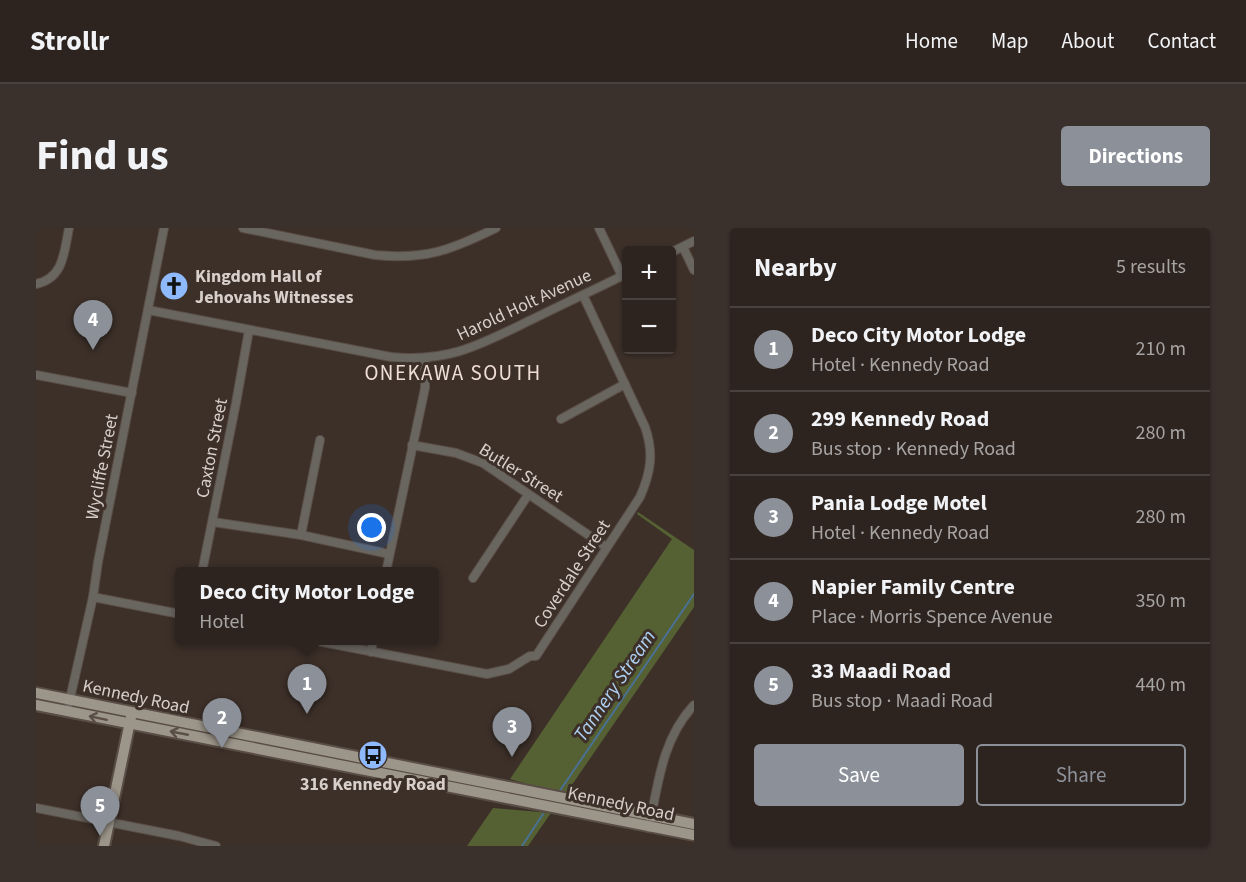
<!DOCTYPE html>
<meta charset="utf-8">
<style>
body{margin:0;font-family:"Source Sans 3",sans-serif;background:#3a302c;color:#f1f3f6}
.controls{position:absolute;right:18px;top:18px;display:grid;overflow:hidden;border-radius:6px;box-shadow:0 2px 4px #0004}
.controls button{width:54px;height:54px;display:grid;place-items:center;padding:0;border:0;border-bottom:2px solid #49413d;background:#2e241f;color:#f1f3f6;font:30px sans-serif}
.you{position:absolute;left:336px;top:300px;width:21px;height:21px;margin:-15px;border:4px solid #fff;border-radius:50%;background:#1a73e8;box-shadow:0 0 0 9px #1a73e833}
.badge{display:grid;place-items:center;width:39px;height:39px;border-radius:50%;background:#8c9099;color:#fff;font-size:20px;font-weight:700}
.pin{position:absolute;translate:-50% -50px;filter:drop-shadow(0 2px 3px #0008)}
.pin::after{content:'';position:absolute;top:32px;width:21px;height:18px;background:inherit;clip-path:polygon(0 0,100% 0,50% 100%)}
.popup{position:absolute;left:139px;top:339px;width:264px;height:78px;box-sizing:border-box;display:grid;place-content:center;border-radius:6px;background:#2e241f;filter:drop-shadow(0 2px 4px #0005);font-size:20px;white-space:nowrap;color:#a7a4a4}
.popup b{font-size:22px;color:#f1f3f6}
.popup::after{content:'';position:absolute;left:50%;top:100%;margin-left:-12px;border:12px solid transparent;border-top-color:#2e241f}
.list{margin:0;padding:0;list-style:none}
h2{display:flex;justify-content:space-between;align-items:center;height:78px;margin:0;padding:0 24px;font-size:26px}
h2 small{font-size:20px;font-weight:400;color:#a7a4a4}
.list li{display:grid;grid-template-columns:39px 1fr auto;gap:18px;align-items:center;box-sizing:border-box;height:84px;padding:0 24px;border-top:2px solid #49413d}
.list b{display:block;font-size:22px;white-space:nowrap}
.list p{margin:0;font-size:20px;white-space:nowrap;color:#a7a4a4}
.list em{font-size:20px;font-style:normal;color:#a7a4a4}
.actions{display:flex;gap:12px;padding:18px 24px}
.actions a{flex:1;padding:14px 0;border:2px solid #8c9099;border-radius:6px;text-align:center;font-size:21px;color:#8c9099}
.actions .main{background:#8c9099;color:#fff}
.map{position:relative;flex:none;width:658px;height:618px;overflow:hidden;border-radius:6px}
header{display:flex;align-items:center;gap:36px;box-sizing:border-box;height:84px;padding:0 30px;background:#2e241f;border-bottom:2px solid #49413d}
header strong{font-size:28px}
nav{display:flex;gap:33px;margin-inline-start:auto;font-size:21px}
.intro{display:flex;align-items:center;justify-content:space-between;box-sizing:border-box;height:144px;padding:0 36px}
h1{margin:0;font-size:42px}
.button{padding:15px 27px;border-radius:6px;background:#8c9099;color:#fff;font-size:21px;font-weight:700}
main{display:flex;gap:36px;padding:0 36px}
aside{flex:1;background:#2e241f;border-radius:6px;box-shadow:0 2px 4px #0004}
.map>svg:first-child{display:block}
</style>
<header>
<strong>Strollr</strong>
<nav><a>Home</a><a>Map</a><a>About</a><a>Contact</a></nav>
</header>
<div class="intro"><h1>Find us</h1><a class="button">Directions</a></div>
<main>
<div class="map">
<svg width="658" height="618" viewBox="0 0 658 618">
<rect width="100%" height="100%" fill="#3d3029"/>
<!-- green -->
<g fill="#556133">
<polygon points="602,284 658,322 658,379 529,567 474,551 636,311 601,286"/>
<polygon points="457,580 515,585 492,618 431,618"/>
</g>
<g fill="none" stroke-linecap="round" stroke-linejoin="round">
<!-- stream -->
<g stroke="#4a7094" stroke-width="2">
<polyline points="523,564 658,366"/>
<polyline points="486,618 507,586"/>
</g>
<!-- minor casing -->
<g stroke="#594d46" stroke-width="10">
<g id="minor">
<path d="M207 0 339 27C390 32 415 22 460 0"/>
<polyline points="563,0 586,48"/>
<polyline points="647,19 658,42"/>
<polyline points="636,24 658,13"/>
<path d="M0 56C28 50 28 24 33 0"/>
<path d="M112 82 355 129C415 135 447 115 499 90 529 75 560 61 590 46"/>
<polyline points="0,147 96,165"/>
<polyline points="525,191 589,156"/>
<polyline points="376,217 420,225 447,235 570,319"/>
<polyline points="177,294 265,307 353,326"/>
<polyline points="265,307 284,212"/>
<polyline points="166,344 200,175 213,102"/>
<polyline points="350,344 389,160 389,131"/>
<polyline points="437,350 492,267"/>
<polyline points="57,369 144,386"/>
<path d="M276 412 451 446 473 441 494 428H500L604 269C615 244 618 225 609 199L547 67"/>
<polyline points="335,424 337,412"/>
<polyline points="33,475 57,369 62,334 128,0"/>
<polyline points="0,580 143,608 180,618"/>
<path d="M613 600C622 556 626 511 658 477"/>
</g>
</g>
<!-- major casing -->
<g stroke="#594d46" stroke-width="14">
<g id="major">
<polyline points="0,465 658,596"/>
<polyline points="0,477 658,607"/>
<polyline points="68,618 95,489"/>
</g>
</g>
<!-- minor -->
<use href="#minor" stroke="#69655f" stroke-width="8"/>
<!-- major -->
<use href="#major" stroke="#9c9589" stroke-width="10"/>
</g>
<!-- one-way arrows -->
<defs><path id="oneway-shaft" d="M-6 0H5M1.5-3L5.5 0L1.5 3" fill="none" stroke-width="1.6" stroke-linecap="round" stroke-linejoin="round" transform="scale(1.5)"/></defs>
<g stroke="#5a4e46">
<use href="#oneway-shaft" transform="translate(62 490) rotate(-168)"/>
<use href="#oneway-shaft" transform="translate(143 505) rotate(-169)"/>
</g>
<!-- icons -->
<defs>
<g id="church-disc" transform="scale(1.5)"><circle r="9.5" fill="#8eb9fc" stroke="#3d3029"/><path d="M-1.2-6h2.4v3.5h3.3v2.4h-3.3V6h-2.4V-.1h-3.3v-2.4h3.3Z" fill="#111"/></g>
<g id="bus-disc" transform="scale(1.5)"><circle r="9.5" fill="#8eb9fc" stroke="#3d3029"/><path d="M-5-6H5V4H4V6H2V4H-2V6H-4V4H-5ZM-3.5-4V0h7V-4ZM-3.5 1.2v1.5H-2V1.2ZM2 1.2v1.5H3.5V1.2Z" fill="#111"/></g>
</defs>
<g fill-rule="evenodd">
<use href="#church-disc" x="138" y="58"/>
<use href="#bus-disc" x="337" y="527"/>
</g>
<g text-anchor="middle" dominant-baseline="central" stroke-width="6" stroke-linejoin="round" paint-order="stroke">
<!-- poi labels -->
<g font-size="18" font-weight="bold" fill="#d8cfcb" stroke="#3d3029" text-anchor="start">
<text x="159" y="48">Kingdom Hall of<tspan x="159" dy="21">Jehovahs Witnesses</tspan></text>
<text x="337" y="556" text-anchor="middle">316 Kennedy Road</text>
</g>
<!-- street labels -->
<g font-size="18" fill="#d8cfcb" stroke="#3d3029">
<text transform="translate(488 77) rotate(-25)">Harold Holt Avenue</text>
<text transform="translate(176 220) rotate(-79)">Caxton Street</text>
<text transform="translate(66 239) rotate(-79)">Wycliffe Street</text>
<text transform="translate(485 245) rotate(32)">Butler Street</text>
<text transform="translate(536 346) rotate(-57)">Coverdale Street</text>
<text transform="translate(100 469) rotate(12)">Kennedy Road</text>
<text transform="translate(585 576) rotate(12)">Kennedy Road</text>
</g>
<!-- water labels -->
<g font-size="20" font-style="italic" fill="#aed0f3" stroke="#3d3029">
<text transform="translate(579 458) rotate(-56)">Tannery Stream</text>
</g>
<!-- quarter labels -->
<g font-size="21" letter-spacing="1.5" fill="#efded5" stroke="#3d3029">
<text x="417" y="145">ONEKAWA SOUTH</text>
</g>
</g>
</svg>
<div class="controls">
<button>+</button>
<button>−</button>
</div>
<div class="you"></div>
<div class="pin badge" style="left:271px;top:486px">1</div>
<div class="popup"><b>Deco City Motor Lodge</b>Hotel</div>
<div class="pin badge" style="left:186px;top:520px">2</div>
<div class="pin badge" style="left:476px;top:529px">3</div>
<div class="pin badge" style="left:57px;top:122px">4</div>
<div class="pin badge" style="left:64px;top:608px">5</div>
</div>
<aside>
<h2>Nearby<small>5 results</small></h2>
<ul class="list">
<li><span class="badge">1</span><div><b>Deco City Motor Lodge</b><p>Hotel · Kennedy Road</p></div><em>210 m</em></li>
<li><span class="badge">2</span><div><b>299 Kennedy Road</b><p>Bus stop · Kennedy Road</p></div><em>280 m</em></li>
<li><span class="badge">3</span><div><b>Pania Lodge Motel</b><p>Hotel · Kennedy Road</p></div><em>280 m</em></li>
<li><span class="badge">4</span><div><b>Napier Family Centre</b><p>Place · Morris Spence Avenue</p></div><em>350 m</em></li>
<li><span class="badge">5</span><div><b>33 Maadi Road</b><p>Bus stop · Maadi Road</p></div><em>440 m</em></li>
</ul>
<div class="actions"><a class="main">Save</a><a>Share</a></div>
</aside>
</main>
